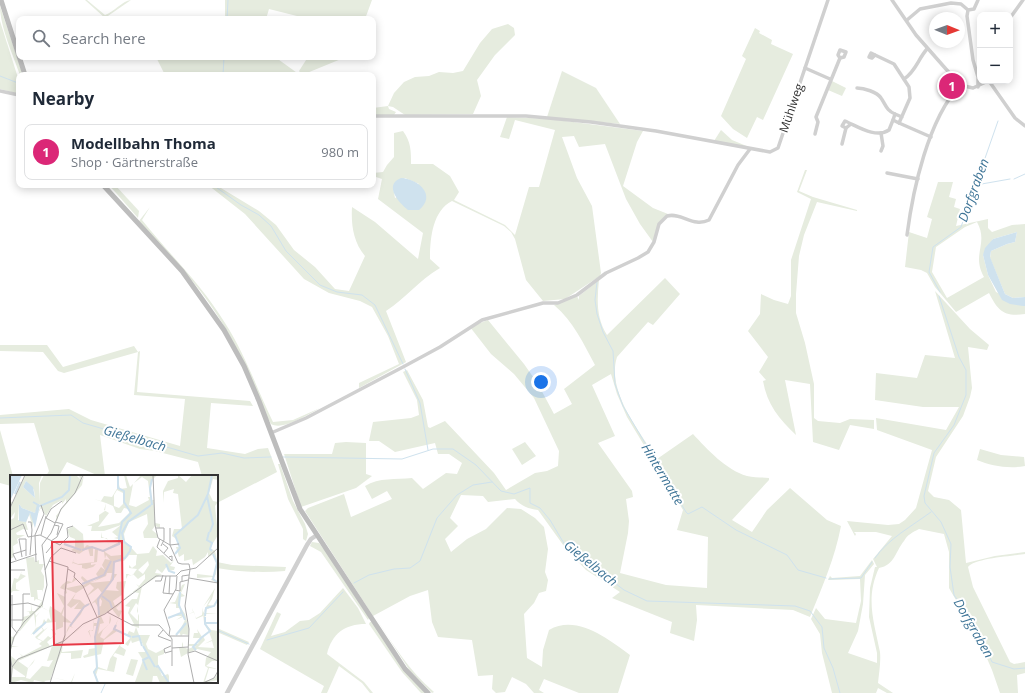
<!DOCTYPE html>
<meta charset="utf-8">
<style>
body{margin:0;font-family:"Open Sans",sans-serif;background:#f6f6f7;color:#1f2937}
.controls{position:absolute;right:12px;top:12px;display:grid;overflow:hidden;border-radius:8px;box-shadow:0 2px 10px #0003}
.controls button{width:36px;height:36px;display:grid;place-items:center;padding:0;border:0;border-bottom:1px solid #e0e1e3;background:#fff;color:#1f2937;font:20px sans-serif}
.compass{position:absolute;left:929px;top:12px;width:36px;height:36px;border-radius:50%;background:#fff;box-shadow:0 2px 10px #0003;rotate:91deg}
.you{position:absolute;left:541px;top:382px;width:14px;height:14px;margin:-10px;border:3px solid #fff;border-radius:50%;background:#1a73e8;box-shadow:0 0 0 6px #1a73e833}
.badge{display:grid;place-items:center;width:26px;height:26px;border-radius:50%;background:#db2777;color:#fff;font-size:13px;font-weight:700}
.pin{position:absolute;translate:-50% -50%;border:2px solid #fff;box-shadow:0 1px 4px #0006}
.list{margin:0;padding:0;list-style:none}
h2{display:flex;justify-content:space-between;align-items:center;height:52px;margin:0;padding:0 16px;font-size:17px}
h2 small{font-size:13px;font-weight:400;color:#747a83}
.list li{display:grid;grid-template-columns:26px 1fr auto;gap:12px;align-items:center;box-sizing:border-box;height:56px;margin:0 8px 8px;padding:0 8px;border:1px solid #e0e1e3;border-radius:8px}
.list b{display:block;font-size:15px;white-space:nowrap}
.list p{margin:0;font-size:13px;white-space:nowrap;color:#747a83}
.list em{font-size:13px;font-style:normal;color:#747a83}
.icon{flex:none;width:22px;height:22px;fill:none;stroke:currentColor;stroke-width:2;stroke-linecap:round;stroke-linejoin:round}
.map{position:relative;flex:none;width:1025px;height:693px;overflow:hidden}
.search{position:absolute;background:#fff;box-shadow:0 2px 10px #0003;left:16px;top:16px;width:360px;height:44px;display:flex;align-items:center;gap:10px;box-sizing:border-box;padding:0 14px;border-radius:8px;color:#747a83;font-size:15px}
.panel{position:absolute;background:#fff;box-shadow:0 2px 10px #0003;left:16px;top:72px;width:360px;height:116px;border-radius:8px}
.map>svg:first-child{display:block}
</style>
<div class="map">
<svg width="1025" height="693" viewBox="0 0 1025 693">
<rect width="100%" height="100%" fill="#fff"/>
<!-- green -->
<g fill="#e6ecdf" fill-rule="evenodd">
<path d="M85 0H87L105 15C114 12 122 1 131 0L105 18Z"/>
<polygon points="225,0 372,0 365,19 301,19 301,17 269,9 266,19 225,19"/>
<path d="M0 6 23 75H20C13 55 0 27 0 6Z"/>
<polygon points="0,21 19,81 19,94 0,89"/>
<polygon points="508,24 514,28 515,35 495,55 477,80 481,96 473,114 405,115 393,107 388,106 389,109 396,112 394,115 373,115 373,108 388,106 394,93 404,82 415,77 429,76 439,72 453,73 463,71 480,43 492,29"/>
<polygon points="755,28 760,31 759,33 772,40 771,44 793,54 763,120 757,117 747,138 733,129 721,116 746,59 742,56"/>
<polygon points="156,57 275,57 300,75 165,75"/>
<polygon points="308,57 346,57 302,75 299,71"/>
<polygon points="562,71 596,88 620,124 547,117"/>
<polygon points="832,81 846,88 842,96 828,90"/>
<path d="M507 117 550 119 643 131 637 142 623 186 653 208 668 214 659 223 653 242 640 224 626 199 605 144 579 147 574 136 562 137 577 178 592 206 601 273 600 276 565 299 543 301 526 280 515 239 511 232 504 226 452 201C432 211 430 240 430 259L440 268C418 281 407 297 386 311L406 362 359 388V383L399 364 388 336 372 307 360 301 329 293 304 279 245 214 208 185H216L259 211 276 225 294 250 315 267 335 289 349 291 365 256C353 242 351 224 352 207L375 222 418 259 423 233 378 199 382 179 373 176V173L383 172 387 165 394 157V133L403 131C411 142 411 151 411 164H433L450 176 459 192 454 200 505 225 515 235 529 187H539L555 130 515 120 509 139 500 137ZM405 178 419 184 395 198 393 187Z"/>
<polygon points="721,130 732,140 749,147 714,141"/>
<path d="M805 170H807L799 191 813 197 857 210V211L817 202 804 235 799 256 796 294V313L805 343 814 384V418L818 421 840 423 850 419 874 420V429L850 425 839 450 813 442 810 384 785 380 796 435C779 419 767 404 763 381L766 380 759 372 768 357 748 331 760 314 761 294 774 300 788 304 791 296V260L811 199 797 192Z"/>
<path d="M938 182H953L949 197 956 199 954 207 960 209 956 226 988 219V228L992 232 1012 225 1025 224V297L1013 298 1005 294 990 258 991 251 1007 244 1015 242 1017 232 993 239 983 255 988 275 996 292 1025 306V314C1004 317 998 311 989 293L956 312 935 287 927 273 921 270 905 267 909 232 927 238 932 219 927 217ZM977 222C989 244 971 254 984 277L947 298 932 272 936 247 965 227Z"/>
<polygon points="109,185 115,185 139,211 138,218"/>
<path d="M150 207 142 220C170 255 202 285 225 323 245 354 257 389 273 422L293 420 320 408C309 414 283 431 271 424 253 395 244 362 228 333 205 291 171 256 139 221Z"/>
<path d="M665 278 680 294 653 325 648 322 617 357C606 391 640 432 657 459L693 434C707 449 726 470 747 476 754 478 762 477 769 478V480L732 520 752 532 767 510 790 488 827 520 841 526C835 558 822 587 810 617L793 610 696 605 697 620 694 641 670 633 672 622 612 598 620 592 586 570 566 549 538 510C529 509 521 506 515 499L488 502 483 496 461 495 450 518 458 526 445 539 451 552 467 539 486 529 507 508 521 509 535 518 544 527 548 549 545 572 548 580 546 591 539 593 534 603 524 614 527 658 542 667 543 650 549 630C577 614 608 639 630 655L618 693H579L544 679 539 690 544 693H534L526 684 512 677 505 692 496 693 492 689 493 675 478 676 472 640 438 637 432 622 428 590 410 596 373 616 305 511 308 508 344 494 351 517 392 499 387 491 372 499 365 486C379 477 396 480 412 478L423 489 446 473 457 474 462 463 449 454H438L435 443 395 452 379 441H369L373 422 411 418 419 415 417 400 403 372 407 370 423 400 428 427 430 428 445 421 494 473 506 490 535 473 547 471 558 466 559 451 534 398 514 374 491 354 470 327 488 320 524 364 538 384 554 414 572 404 564 389 595 365C583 343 574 322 554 305L577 296 579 300V296L599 280C597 299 596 318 607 335ZM611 374 617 394 627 417 683 510 677 530 708 537 707 588 666 585 620 573 628 533 629 521 626 499 633 497 632 491 598 443 615 436 592 385Z"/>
<path d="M935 291 970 329 989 345 987 350 968 347 972 388 970 397 963 416 936 457 928 491 934 497 949 500 961 510 966 563 995 556 1025 552V554C1013 556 974 558 968 567L973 587 1010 662 1014 664 1025 662V673L1017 675 1018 693H1000L992 670 979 640 949 588V552L944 534 919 529C913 532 907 535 904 541 895 552 895 565 879 568 865 598 874 622 880 652 881 662 879 673 878 683L893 693H887L878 688 876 693H832L822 653 820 634 811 619 816 608 825 619 856 623 861 601 860 579 828 580 830 576 832 578 860 576 872 560 874 564 865 575 863 604 858 631 848 653 877 663V653L869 617 870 588 875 567H877L873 559 892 536 876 532H854L856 534 855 536 847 521 888 525 899 524 905 520 916 508 932 450 877 430 876 418 946 430 959 407H923L875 400 876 373 917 378 925 355 955 358Z"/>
<polygon points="0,345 47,345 63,367 134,346 138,352 140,351 137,392 250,401 253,406 211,403 207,448 245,454 258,449 268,448 277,472 217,503 217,476 202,476 198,462 155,451 140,449 100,435 105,476 99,476 67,462 59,476 46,476 49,471 34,423 0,424 0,415 69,409 91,420 180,446 185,399 134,395 138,352 64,373 58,371 43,352 0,351"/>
<polygon points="0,430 13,476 11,476 11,486 0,483"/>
<polygon points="346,442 366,443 366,474 372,476 356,488 301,507 284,454 332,454 335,443"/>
<polygon points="525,442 536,456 522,465 512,449"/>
<path d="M980 449 1001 455 1024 457 1025 466C1009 469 991 466 977 460Z"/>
<polygon points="278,464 280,464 293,501 305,524 308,534 306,541 303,539 303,529 288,499"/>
<polygon points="312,542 319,543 327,553 369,618 368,620 321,552 310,546"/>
<path d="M217 562 232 565 286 567 285 571C263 573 239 572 217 568Z"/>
<path d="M343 588 358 608 366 624C344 624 332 634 327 654L364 682 373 693H370L362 683 339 666 327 693H321L324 686 260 649 277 612 281 614 271 636 285 632 300 621 309 620 320 613Z"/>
<path d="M375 617C393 644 409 671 434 692L432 693 410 671Z"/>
<polygon points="370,622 372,622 425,693 421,693 402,672 369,624"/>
<polygon points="217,628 249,642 247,645 217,632"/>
</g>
<!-- water -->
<g fill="#cfe2ee">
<path d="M401 178C418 179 437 195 419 210H408C399 203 383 185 401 178Z"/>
<polygon points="1017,232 1015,242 1007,244 991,251 990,257 1005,294 1013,298 1025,297 1025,306 1023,306 1010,304 1002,300 988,275 983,255 985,248 993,239"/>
</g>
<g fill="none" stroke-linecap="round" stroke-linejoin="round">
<!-- stream -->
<g stroke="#cfe2ee" stroke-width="1">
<polyline points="227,19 228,0"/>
<polyline points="223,75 224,57"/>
<polyline points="0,76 18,83"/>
<polyline points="1014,179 1025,174"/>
<polyline points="213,185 241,205 259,215 271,226 286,251 320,285 337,292 362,295 375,305 403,364"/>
<polyline points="976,185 1010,179"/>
<polyline points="597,282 595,300 597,314 603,332 613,351 615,384 623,406 686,512 688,514 702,507 736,530 787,555 798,570 826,578"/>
<polyline points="940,292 929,272 933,247 961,227 998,121"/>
<polyline points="939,296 959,357 966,370 966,395 954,425 934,453 924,496 925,503 941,522 951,544 950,567 954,595 975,625 992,662 1014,669 1025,668"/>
<polyline points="405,369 420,403 428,450"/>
<polyline points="0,418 71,415 83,423 198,456 222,453 244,458 271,457"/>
<polyline points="283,457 402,459 433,449 453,449 476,465 501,491 514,494 530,488 530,503 540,508 550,520 565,545 624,590 647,601 795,606 810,611 822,627 824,648 833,668 840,693"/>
<path d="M875 558C888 539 912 526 931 512"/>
<polyline points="829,579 861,578 872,562"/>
<polyline points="354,583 369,575 394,569 410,568 420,561 437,518 457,495 473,485 492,482"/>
<polyline points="217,630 249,644"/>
<polyline points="267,640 309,628 343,592"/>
<polyline points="101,693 106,682"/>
</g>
<!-- minor -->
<g stroke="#d0d0d0" stroke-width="3.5">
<polyline points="892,0 916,35 960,85 973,88 988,81"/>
<polyline points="1010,18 1023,0"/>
<polyline points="907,20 920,9 951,3 961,4 968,10"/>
<polygon points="840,50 846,52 844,57 840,58 838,55"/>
<polygon points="871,53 875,55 872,58 869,57"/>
<polyline points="875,55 894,64 909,87 910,98 899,123 893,120 895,114 902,117"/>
<polyline points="805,68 830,79"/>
<path d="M904 79C916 71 918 59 927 49"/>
<polyline points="989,81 1015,118 1025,126"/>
<polyline points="978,87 978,77 973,60 967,16 968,10 974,9 978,0"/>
<path d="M857 88C864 88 877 92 881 98 886 105 886 110 895 114"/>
<polyline points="0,91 19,95"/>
<polyline points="373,116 526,116 591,122 656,131 770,152 778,148 828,0"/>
<polyline points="899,123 931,137"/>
<path d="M851 124 846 128 842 126 845 121C857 126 876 139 889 130L893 120"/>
<polyline points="881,133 883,146 881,151"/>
<polyline points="815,134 818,122 816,117 840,58"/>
<polyline points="842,144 846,128"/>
<polyline points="887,173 918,179"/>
<path d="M907 235C913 189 928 120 960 85"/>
<path d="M271 433 306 418 403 367 440 347 482 320 543 303H558L577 295 606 273 638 258 648 252 654 242 659 224 667 216C682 212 693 228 709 220L738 165 750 149"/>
</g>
<!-- tertiary -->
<polyline stroke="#d0d0d0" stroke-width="4.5" points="227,693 307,545 311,539 317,535"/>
<!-- secondary -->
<g stroke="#bdbdbd" stroke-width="5">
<polyline points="1,0 25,75"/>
<polyline points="103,185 182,271 224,330 244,366 259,401 300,509 405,669 428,693"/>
</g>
</g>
<g text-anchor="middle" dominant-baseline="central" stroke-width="4" stroke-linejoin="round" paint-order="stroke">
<!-- street labels -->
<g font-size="12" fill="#333" stroke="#fff">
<text transform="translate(791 108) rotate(-71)">Mühlweg</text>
</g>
<!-- water labels -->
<g font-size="13" font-style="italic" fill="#3f7597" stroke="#fff">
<text transform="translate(973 190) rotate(-70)">Dorfgraben</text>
<text transform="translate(135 438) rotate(16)">Gießelbach</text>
<text transform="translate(663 474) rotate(59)">Hintermatte</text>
<text transform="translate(591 563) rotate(39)">Gießelbach</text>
<text transform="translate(974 628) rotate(60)">Dorfgraben</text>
</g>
</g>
<!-- overview -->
<g transform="translate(10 475)">
<rect width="208" height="208" fill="#fff"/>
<path d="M15 0H32L29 8V27L30 8 34 0H59L61 3V0H66L70 4 69 0H72L70 8 74 0 72 10 49 38 54 40 49 38 47 46 46 41 56 28V24L52 29V25L43 30 36 41 31 33 27 40 31 31 29 29 25 38 12 33 9 29 8 45 16 47 17 41 20 38 23 44V53L19 39 16 48 18 55 13 54 6 58 7 60H15L7 64 8 68 3 71 4 82 0 84V45L4 43 5 37 0 44V27H3ZM16 6 24 15 25 23 13 12ZM107 0 110 14 117 13 114 0H116L120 12 123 9 119 30 126 32 139 25 138 22H126H140L138 6 132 2 124 8 131 0H147L141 6V25H144L145 20 152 21 145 20 144 27 153 28V16L158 6 168 3V0L176 7 182 0H208V5L203 4 199 18 203 26 208 27 205 31 208 60 200 73 205 76 207 86 206 99 203 104 208 108 201 105 203 102 187 103V99L204 101 207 87 204 79 198 82V77L195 82 183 90 182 84 174 86V79L171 78 174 79 169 82 166 72H169L168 65 162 61 164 54H160H172L168 19 163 18 164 14 154 17 153 28 158 29 153 28 152 53 153 28 144 27 145 48 150 49V53L145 51 142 55 147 59V63H134L133 57 138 49 137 39 119 47 114 59 115 66 127 79 139 78 143 71 147 76 146 81 153 80 161 88 165 84 160 91 165 92 164 95 158 96 157 91 152 98 147 94 145 98 152 99 132 111 127 136 129 141V153L126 152 129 160H140L136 169 138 174 146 178 154 174V179L148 181V189L152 201 158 199 155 192V181V192L159 201V208H150L147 201H143L142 208 125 207 133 185 128 177H136L131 165 122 168 121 165 118 171 115 169 121 162 107 156 94 165 91 179 87 180 88 192 97 195 100 184 111 168 110 171 116 175 114 181 105 178 103 181 107 183 104 197 88 194 86 200 89 208H88L83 197 86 192V180L74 183 73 181 78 179 81 163 78 156 83 155 84 144V148H88V132L91 131 92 126 90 123 88 132 85 127 81 129 92 118 88 113 76 122 84 113 80 109 66 118 63 124 70 125 75 130 80 128 82 133 80 129 74 132 71 139 61 151 63 153 59 151 57 155 55 164 86 142 53 166 52 177 73 175 71 183 61 184V178H51L41 202 61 207 65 198 62 207 65 208 54 205V208V205L41 202V205L34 206 37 208 24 205 23 208 11 205 1 208 0 161 3 162 10 156 5 155H10L13 142 20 140 19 137H16L21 136V129L22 136H25L32 126 26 124 24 126V122H21L16 83 24 82 25 87 29 85V89H34L31 96 34 101V112L32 117V115H27L28 124 33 126V133L39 136 40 131 51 138 54 131 47 118 55 122 54 134 52 140 62 148 73 134H64L69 127 61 133 57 130 66 118 56 114 57 118 55 119V115L50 113 52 110 57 106 62 107 64 102 67 104 63 107 57 109V113L76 109 71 103 72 101 79 107 84 106 89 103 86 99 91 92 95 95 92 90 95 84 100 85 96 80 95 84 94 77 88 75 87 87 81 88V90L86 89 83 92 76 94 72 93V90H69L63 88 62 89H60H62L64 83 63 87 68 89 84 87 85 74 83 73V81H80L78 73 69 79 61 75 65 73V64L60 62 57 55 63 51 73 59 74 73 77 70 92 76 99 72 97 63H91V57L92 62 97 64 99 72 109 67 108 64 104 63 108 62 102 57 111 50 94 56H81L82 51H77L89 46V40L95 36 96 28 84 24 91 26 94 21 102 22 108 12ZM107 15 113 18V29L109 33 104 31V20ZM96 28 103 31 106 38H111L114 33 119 34V38L109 48 88 52 99 38 94 35ZM113 68 111 80 101 81 95 77 96 74ZM119 80H127L126 87 121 88 126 87V90L122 93 119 90V93L127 94 122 101 118 99H116V104L118 100 122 101 123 99 128 104 135 99V104L129 111 126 109 129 112 105 131 103 126 113 119 116 106 107 107 106 113 109 116 94 115 106 101 107 99H103L104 87 114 86ZM138 86 139 90 133 99 128 95ZM97 98H102L100 106 80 108 96 101ZM123 117 129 118 127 124H122L115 131 120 132 118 138 124 149 121 150 126 152 124 158 119 156 117 160 105 154 108 144 104 154 94 164 90 162 93 155 100 148 101 145 100 140 99 149 88 159 90 149 94 148 91 141 102 134 109 143 112 136 116 138 110 135 114 131 109 136 106 133ZM126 128 128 130V146L120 138ZM32 132 39 136 41 146 38 143 36 147 34 144 32 150 26 153V142L30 137 26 141 25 138ZM24 139 26 153 21 160 31 152 33 155 25 162 27 164 21 171 27 164 32 166 29 169 32 171 13 181 9 178V171H2L5 162ZM46 147V155L53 152V147L62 148 52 166 40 171 37 167 45 160 46 159 42 154H41L45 159 41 163 38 161 33 166 27 163 38 152 34 155 31 151 34 148ZM84 151H88L85 162 86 173 79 174 81 163 79 155 83 156ZM9 171V178L12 181 6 185 1 181V176L2 172ZM42 171 37 186 43 185 39 192 32 191 20 204 16 203 18 193 23 188 25 184 18 193 8 186ZM3 193 15 201V202H2ZM12 96 11 99 16 101 6 108V114L10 116H3L0 119 4 103 8 104ZM175 109 171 118 175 121 171 122 169 130 175 139 179 154 178 160 173 159 171 161 169 157 175 145 173 142 166 145 172 141H165L170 138V133H166V129L159 128 165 127 172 110ZM205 113 202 124 198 130 204 131 208 125 205 131 195 135 194 138 208 139H195L196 148H208H195L201 155 208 156V186H202L196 191 208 194 199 193 197 200 195 206 205 203 207 199 208 205 193 208 198 193 195 191 196 183 201 177 187 174 178 178 180 187 177 188 180 187 178 178 171 182 169 173 172 172V169L173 167V172L178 174 186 171H178V169H188L190 163H183L184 158H188L187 154 192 162 199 157 194 148 193 138 201 122 193 132V141L186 144 184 137 177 140 183 137 182 133 186 143 192 140 193 132ZM199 157 202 165 194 169 202 166 204 173 188 172 195 165 193 161ZM121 184 128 185 123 201 116 199Z" fill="#e6ecdf" fill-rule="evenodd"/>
<path d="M0 0H12L0 26ZM16 6 23 12 25 23 13 12ZM9 29 12 33 25 38 27 29 30 30 25 53 20 38 16 47 9 46Z" fill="#cfe2ee"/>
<path fill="none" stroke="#cfe2ee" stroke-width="2" d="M108 0V13L114 16V27L121 38 112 47 109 62M5 19 10 7M197 21 203 49 200 57M23 27 30 31 52 22 59 15 60 0M142 30 140 13 142 4M199 57 197 65 202 68 200 74 202 76M54 69 71 75M72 75 82 72 93 76 109 69V62M165 79 170 73 165 60 188 40 198 19 202 0M203 79 207 88 203 104 207 107M156 89 159 96 165 98M72 109 94 100 101 86M170 117 169 130 175 145M92 121 100 127 102 133M89 140 88 124 103 104 104 87 115 83 120 76 121 72 114 67 112 58 118 47 141 30M195 141 196 133 204 131 208 124M158 143 171 138M195 148H208M106 150 104 154 121 162M60 151 74 132 79 129M23 159 36 147M166 160 176 148M122 162 129 161 132 171M133 171 145 192M186 175 183 172 191 163 200 156 195 149V142M146 192 148 191 159 208M137 195 133 185 139 182M88 208 84 197 87 193 85 162 89 143"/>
<path fill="none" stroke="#adadad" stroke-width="1" d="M143 0 145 50 148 63 160 70 168 88 172 89M0 33 15 0M18 47H21L22 55 20 80M45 48 36 43 41 34 52 26M44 50 49 51 47 60M146 53H154V65L151 71M160 53V70L169 69M0 55 13 49 18 62M31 60 36 41M18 62 30 60 50 70M16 64V81M150 64 147 72 162 86V81L159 82M41 66 47 62 53 49 45 47M153 69 158 73 154 78M50 70 58 62 57 53 63 51M51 73 66 78M36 78 41 72 42 67M12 82 9 64H16M6 85 3 79 16 75M39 86 58 92 55 117V160L40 208M26 87 25 60 34 39 31 30M0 88 27 79M172 89H179L180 94M58 94 65 98 64 102 73 111 87 142M180 94 175 131 179 154 178 179 184 208M0 95H15M35 95 41 82 51 73M156 101 153 118 163 119M179 103 208 108M145 106H151L153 100M172 106V101L179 100M165 115 170 116V107L178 105M159 119 160 101M2 120V152L7 158M0 130 18 128 31 132M97 137 122 150H149M0 145H13V119H20M149 150 159 161H179M153 155 148 161 161 166M159 161 160 154 154 135 166 114 167 101M160 161 162 164V191M161 171 154 174 155 178 162 176M162 173 178 172M0 176 4 162 14 147 32 130 37 110 32 70 41 58 51 34 65 18 73 0M178 178 185 176 208 186M0 180 2 192M1 208 2 192 8 184 54 166 73 149 95 139 146 101H166L171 96 186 93 208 73M193 208 204 203 208 196"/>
<path fill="#e63946" fill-opacity="0.15" stroke="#e63946" stroke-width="2" d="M112 66 113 168 44 170 42 67Z"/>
<rect width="208" height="208" fill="none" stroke="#333" stroke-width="2"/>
</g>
</svg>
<div class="controls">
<button>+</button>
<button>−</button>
</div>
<svg class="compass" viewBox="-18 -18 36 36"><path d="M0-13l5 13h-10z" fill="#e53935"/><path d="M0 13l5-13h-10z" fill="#747a83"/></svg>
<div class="you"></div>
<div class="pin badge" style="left:952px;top:86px">1</div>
<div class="search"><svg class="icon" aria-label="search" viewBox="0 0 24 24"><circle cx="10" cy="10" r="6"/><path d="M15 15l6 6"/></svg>Search here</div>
<section class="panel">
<h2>Nearby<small></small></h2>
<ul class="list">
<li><span class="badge">1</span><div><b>Modellbahn Thoma</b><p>Shop · Gärtnerstraße</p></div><em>980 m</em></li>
</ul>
</section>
</div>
